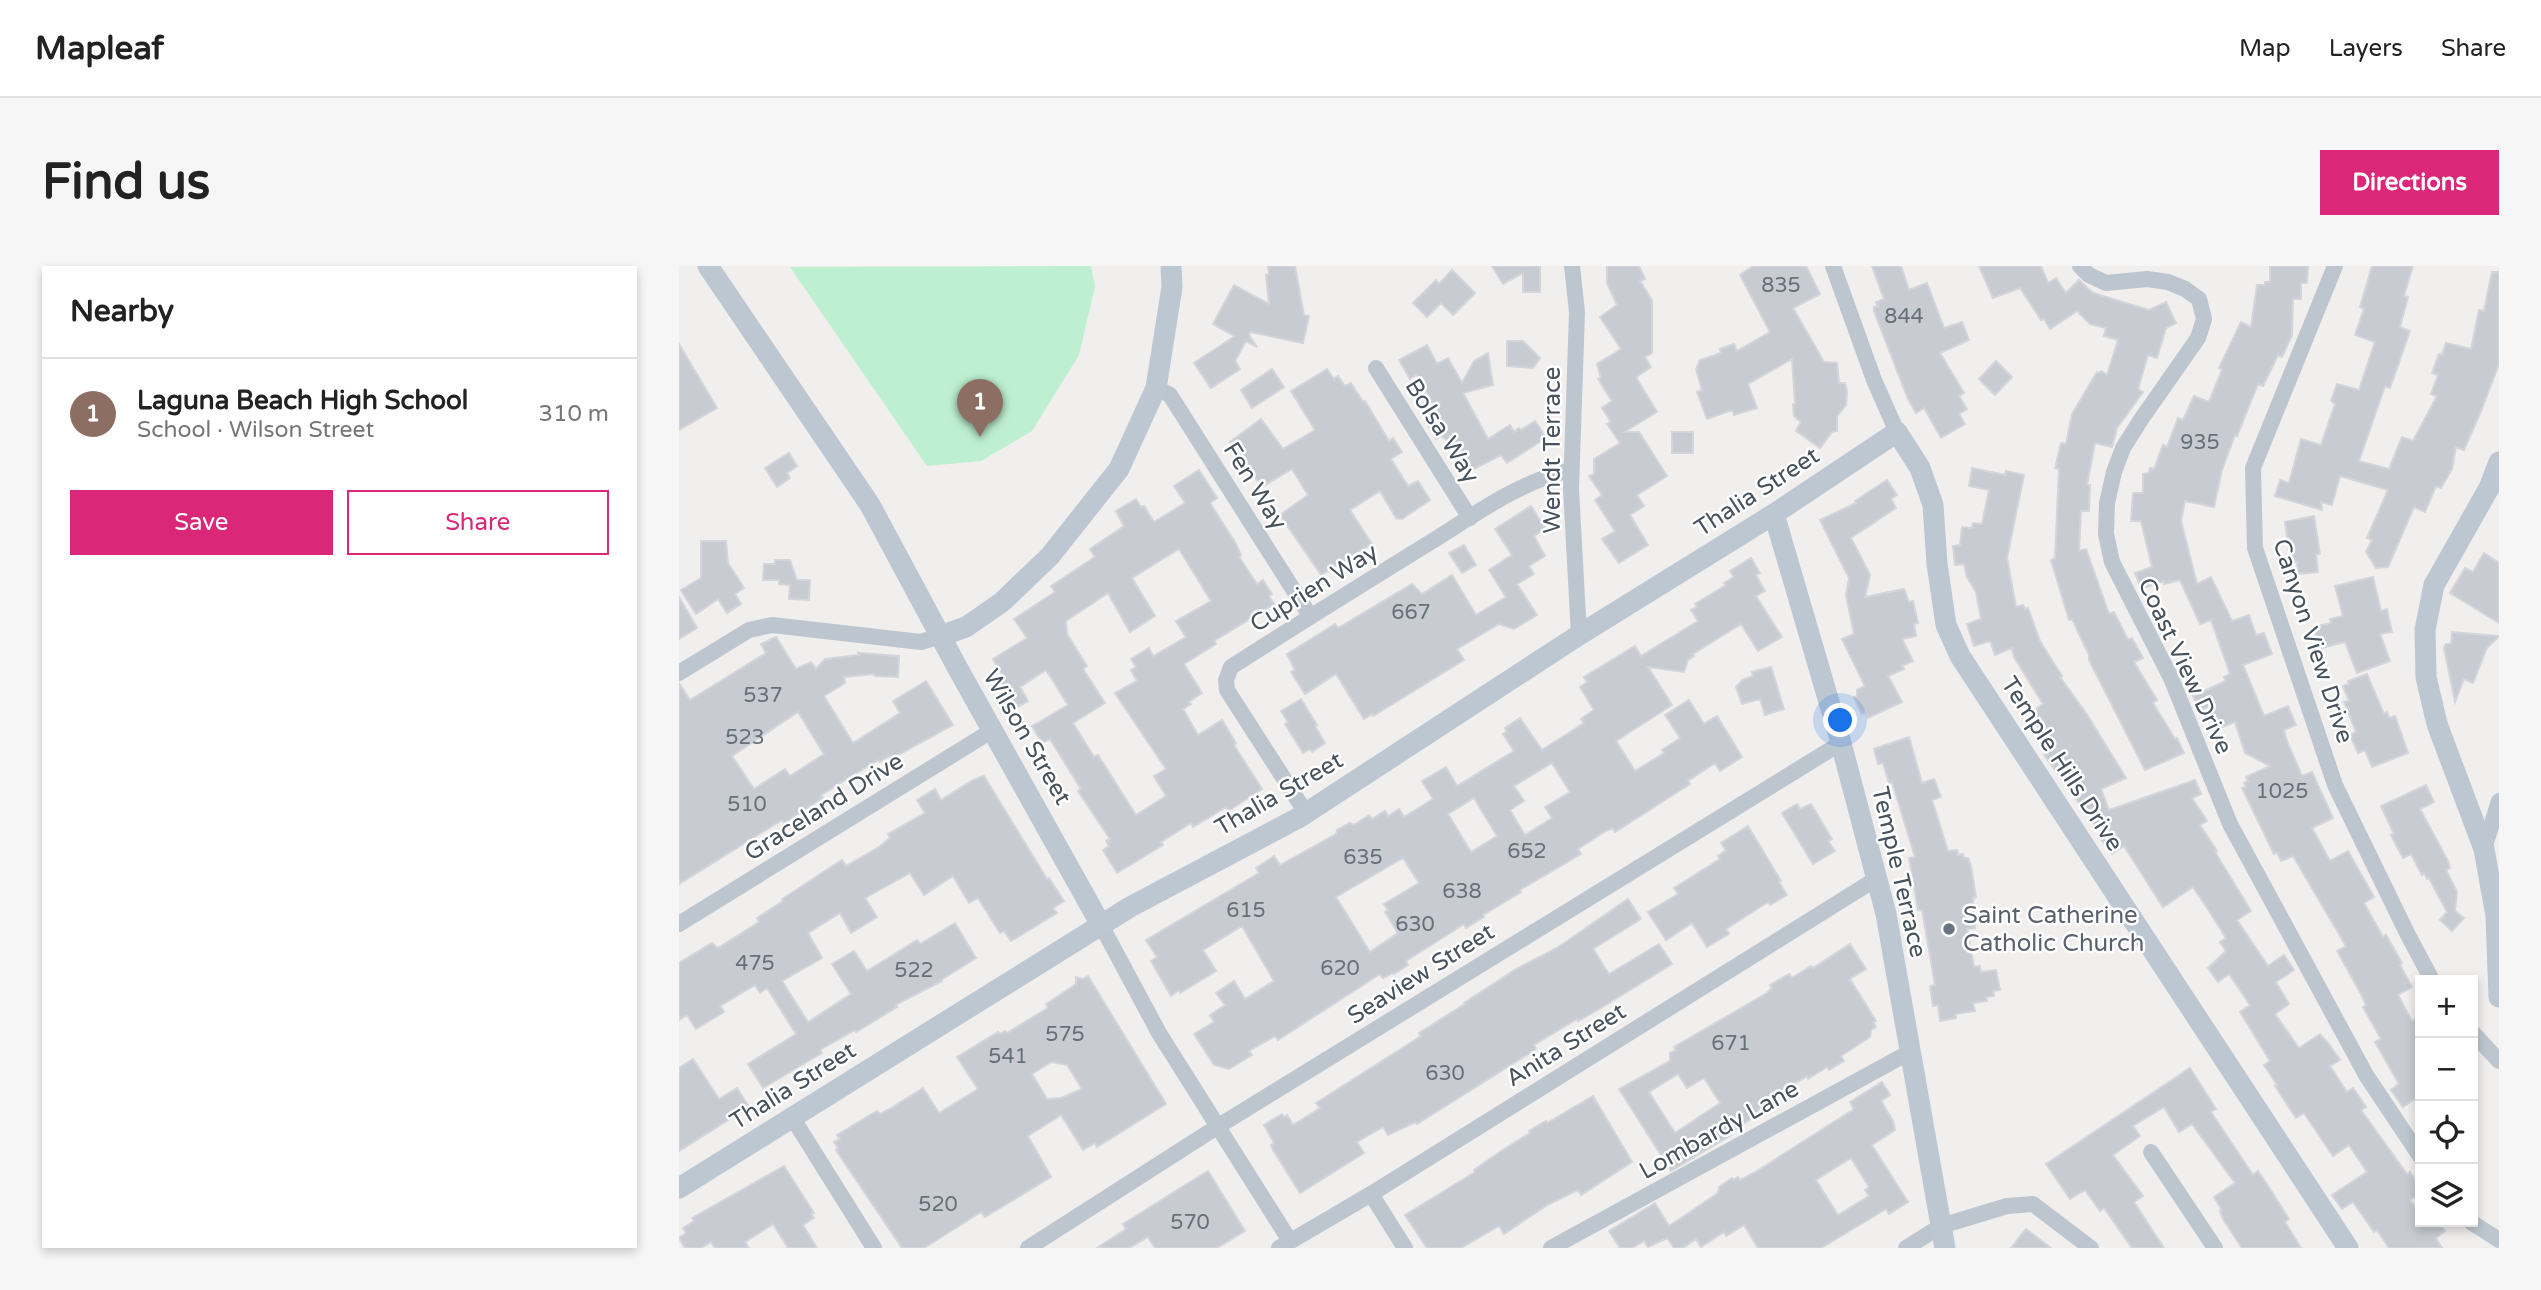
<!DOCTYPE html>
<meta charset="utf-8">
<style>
body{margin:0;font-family:"Varela Round",sans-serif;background:#f6f6f6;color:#222}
.controls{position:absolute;right:21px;bottom:21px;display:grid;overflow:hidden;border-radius:0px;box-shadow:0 4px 10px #0003}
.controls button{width:63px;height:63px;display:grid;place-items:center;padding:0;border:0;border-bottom:2px solid #e0e0e0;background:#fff;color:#222;font:35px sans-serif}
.you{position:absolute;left:1162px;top:455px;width:24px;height:24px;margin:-18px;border:5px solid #fff;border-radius:50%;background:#1a73e8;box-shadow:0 0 0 10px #1a73e833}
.badge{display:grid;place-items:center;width:46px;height:46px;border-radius:50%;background:#db2777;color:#fff;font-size:23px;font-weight:700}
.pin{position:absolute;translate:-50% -58px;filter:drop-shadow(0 2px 4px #0008)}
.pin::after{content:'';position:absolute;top:37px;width:24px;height:21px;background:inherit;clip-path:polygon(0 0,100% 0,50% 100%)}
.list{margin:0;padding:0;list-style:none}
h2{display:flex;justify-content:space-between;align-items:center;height:91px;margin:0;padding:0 28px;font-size:30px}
h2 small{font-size:23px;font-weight:400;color:#767676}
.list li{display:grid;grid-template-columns:46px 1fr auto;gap:21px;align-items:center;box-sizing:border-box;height:112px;padding:0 28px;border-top:2px solid #e0e0e0}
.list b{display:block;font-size:26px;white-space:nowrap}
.list p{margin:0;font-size:23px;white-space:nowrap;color:#767676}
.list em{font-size:23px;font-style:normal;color:#767676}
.actions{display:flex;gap:14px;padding:21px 28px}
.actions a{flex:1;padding:16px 0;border:2px solid #db2777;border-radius:0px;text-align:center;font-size:24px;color:#db2777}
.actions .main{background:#db2777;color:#fff}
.icon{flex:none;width:38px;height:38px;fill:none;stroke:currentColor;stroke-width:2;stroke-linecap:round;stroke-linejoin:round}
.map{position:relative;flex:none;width:1820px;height:982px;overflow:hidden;border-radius:0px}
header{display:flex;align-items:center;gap:42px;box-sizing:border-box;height:98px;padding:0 35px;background:#fff;border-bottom:2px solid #e0e0e0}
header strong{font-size:33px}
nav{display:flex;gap:38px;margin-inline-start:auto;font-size:24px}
.intro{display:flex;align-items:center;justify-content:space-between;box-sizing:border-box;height:168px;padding:0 42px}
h1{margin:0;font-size:49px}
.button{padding:18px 32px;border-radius:0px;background:#db2777;color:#fff;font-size:24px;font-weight:700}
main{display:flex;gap:42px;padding:0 42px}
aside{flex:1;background:#fff;border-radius:0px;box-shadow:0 4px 10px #0003}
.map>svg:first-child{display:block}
</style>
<header>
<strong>Mapleaf</strong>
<nav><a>Map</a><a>Layers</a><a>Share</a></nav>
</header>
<div class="intro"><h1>Find us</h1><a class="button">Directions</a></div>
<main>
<aside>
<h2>Nearby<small></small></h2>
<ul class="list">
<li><span class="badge" style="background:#8d6e63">1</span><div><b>Laguna Beach High School</b><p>School · Wilson Street</p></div><em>310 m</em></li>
</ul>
<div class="actions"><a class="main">Save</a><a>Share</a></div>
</aside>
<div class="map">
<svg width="1820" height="982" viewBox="0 0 1820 982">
<rect width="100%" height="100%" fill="#f1eeee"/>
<!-- green -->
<polygon fill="#bdefd0" points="412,0 416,20 400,89 353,165 302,195 248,200 111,1"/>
<!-- building -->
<g fill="#c8cbd1" stroke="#d3d5da" stroke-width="2" fill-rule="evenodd">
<polygon points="589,0 616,0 625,49 630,50 624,77 571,66 570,69 578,81 567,75 556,95 561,103 532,122 515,97 556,70 534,58 555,19 590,38 587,9 590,8"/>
<polygon points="813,0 861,0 861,26 844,26 844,7 824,18"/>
<polygon points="928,0 960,0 966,13 961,15 973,34 973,87 966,91 972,101 959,110 958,113 978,146 945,166 960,166 988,210 958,229 965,240 951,249 969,279 940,297 923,273 936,265 916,234 923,229 910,210 915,208 915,193 941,177 928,158 932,156 923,142 933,135 919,113 922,112 918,98 942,83 921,51 938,39 928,17"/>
<polygon points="1074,0 1127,0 1141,28 1114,42 1145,96 1158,97 1160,117 1166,117 1168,126 1167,139 1158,150 1158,165 1153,166 1141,182 1117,165 1122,156 1115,150 1114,138 1116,138 1113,93 1069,118 1078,142 1055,149 1053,144 1028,153 1018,126 1023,124 1017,103 1021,94 1042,87 1041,83 1055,78 1058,85 1091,66 1061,9"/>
<polygon points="1193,0 1222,0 1230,24 1248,17 1265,62 1283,56 1290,74 1261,87 1285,127 1280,130 1288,143 1280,148 1286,158 1262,172 1245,142 1237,147 1229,133 1195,45 1195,41 1199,40 1197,36 1205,33"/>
<polygon points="1300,0 1362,0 1369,17 1377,12 1387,27 1400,14 1414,27 1470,44 1487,36 1497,57 1487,62 1478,92 1469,89 1459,123 1464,126 1438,162 1433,181 1416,177 1408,219 1411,219 1410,245 1402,245 1400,285 1407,283 1430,348 1435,346 1449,374 1453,372 1464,392 1455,396 1478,434 1474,437 1496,473 1498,472 1505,487 1466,504 1410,394 1410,389 1393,353 1390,354 1372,294 1376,292 1380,203 1376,202 1382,177 1387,178 1393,148 1418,106 1420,107 1422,105 1428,109 1439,74 1425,70 1427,62 1411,58 1398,45 1371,63 1365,53 1362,54 1341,22 1314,32"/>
<polygon points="1591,0 1629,0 1628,17 1622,17 1622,33 1614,33 1613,69 1603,91 1599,89 1584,120 1579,118 1558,170 1556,169 1543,204 1535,241 1506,235 1502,255 1518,318 1532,311 1553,355 1570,349 1577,369 1585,367 1593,388 1564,399 1585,450 1609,440 1617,459 1605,464 1608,475 1623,510 1633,506 1654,552 1633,562 1651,595 1669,585 1695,631 1685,637 1704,671 1707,669 1723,697 1721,699 1733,721 1719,729 1733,755 1741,751 1741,829 1724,841 1712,824 1720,818 1696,776 1702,773 1684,741 1687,739 1682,728 1658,685 1667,680 1614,590 1602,595 1598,586 1595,588 1563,522 1567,521 1565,517 1569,515 1567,511 1591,500 1566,487 1556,456 1539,463 1530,441 1520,444 1514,430 1547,415 1545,411 1551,408 1532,354 1521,358 1501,314 1485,318 1485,315 1462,323 1456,307 1473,301 1462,255 1452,255 1454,227 1464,227 1464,208 1470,207 1471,202 1475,203 1484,179 1488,181 1499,152 1504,154 1515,130 1530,136 1543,104 1540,102 1562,56 1572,61 1578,19 1586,19 1586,16 1591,16"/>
<polygon points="1693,0 1734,0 1725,30 1729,31 1721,61 1731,65 1711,122 1706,120 1680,195 1710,203 1723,171 1734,175 1758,130 1752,128 1759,109 1753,107 1760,88 1763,89 1767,77 1792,83 1800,44 1805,45 1813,6 1820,6 1820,98 1802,145 1785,184 1777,181 1773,203 1762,222 1757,220 1746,246 1735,241 1709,301 1697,302 1687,286 1693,274 1688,272 1709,224 1661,210 1653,239 1642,236 1643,244 1596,230 1601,214 1610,217 1622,173 1642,179 1656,138 1652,135 1658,118 1680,124 1696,76 1676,69 1685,43 1681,41"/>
<polygon points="773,4 796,27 774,49 762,37 748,51 734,37 757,14 760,18"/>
<polygon points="828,75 844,75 861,92 854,102 828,100"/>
<polygon points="0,78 38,142 0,164"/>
<polygon points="748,79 758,98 769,92 783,117 795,95 809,87 814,119 784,127 809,173 831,159 835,166 840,162 842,164 856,155 867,172 828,197 822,189 787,207 766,173 762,170 757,173 746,154 759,147 737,109 731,113 720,94"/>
<polygon points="1317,95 1333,111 1316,129 1300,113"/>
<polygon points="593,103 605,121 573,142 562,124"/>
<polygon points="648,103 655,113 659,110 666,120 672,117 684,136 686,135 710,175 714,172 723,186 712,193 729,220 739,215 751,234 723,253 717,252 701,225 671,244 693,278 642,309 601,249 629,229 613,203 583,221 551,176 582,153 604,183 636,164 612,125"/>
<rect x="993" y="166" width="21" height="21"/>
<polygon points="110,187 118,200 108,207 111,212 98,221 86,202"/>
<polygon points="1293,202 1326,209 1327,205 1345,209 1328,292 1337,341 1344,339 1346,343 1349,342 1361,375 1383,410 1381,411 1407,447 1447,512 1422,523 1430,544 1516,514 1522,528 1513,532 1528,555 1521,559 1538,585 1536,586 1572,645 1558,654 1589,700 1605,689 1615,704 1597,716 1610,738 1596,748 1620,782 1641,768 1650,778 1661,794 1651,800 1668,826 1674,822 1687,841 1682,844 1728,908 1731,906 1741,922 1741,927 1731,934 1741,949 1741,956 1760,956 1766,965 1757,972 1763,982 1710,982 1698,964 1695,966 1674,936 1663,943 1653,929 1688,906 1670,879 1654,890 1625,847 1617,852 1596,820 1598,819 1585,799 1591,795 1561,746 1571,739 1550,708 1539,716 1529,702 1547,685 1541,676 1547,672 1534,651 1514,621 1484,641 1445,580 1433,588 1421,572 1424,570 1365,489 1368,487 1356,469 1362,465 1355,455 1358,442 1364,438 1335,391 1333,382 1316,389 1311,375 1295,380 1288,358 1302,353 1297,326 1288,311 1285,298 1276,299 1274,280 1281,279 1283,261 1293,262 1294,257 1303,258 1310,224 1290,220"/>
<path d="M520 204 538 232 531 237 557 278 562 289 560 291 578 318 584 314 593 328 590 330 595 338 535 375 537 378 505 398 523 427 510 436 512 438 504 443 519 469 543 454 557 477 555 479 583 523 549 545 547 541 514 561 512 557 482 576 484 579 438 607 424 584 430 580 427 575 431 573 399 525 402 523 371 473 363 477 353 460 389 439 367 404 341 421 349 435 333 444 316 416 325 411 314 393 348 372 335 353 376 326 372 320 416 291 411 283 445 260 437 245 457 233 462 241 465 240 475 256 506 237 495 220ZM500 283 532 335 497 355 507 371 474 390 470 382 452 393 457 401 452 404 458 415 436 427 487 503 475 510 487 530 457 549 419 489 415 491 394 457 426 437 404 403 408 400 388 368 387 355 429 327 451 366 476 350 453 312Z"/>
<polygon points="1208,214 1218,229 1212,233 1217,242 1172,272 1191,309 1186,331 1225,323 1230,336 1234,335 1239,357 1235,358 1237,370 1223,373 1234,395 1223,400 1225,403 1209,410 1223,436 1189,452 1186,446 1183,448 1175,431 1178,430 1178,424 1186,420 1163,373 1175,368 1167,329 1170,312 1141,254 1177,237 1176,235"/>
<polygon points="852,240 866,262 855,270 866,290 850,300 855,308 838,318 858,349 835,363 820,358 778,383 785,394 694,450 693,448 685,453 657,408 626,428 612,406 616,404 608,388 656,358 659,362 733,318 743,328 773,309 797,349 827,331 810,304 833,289 816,263"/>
<polygon points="1635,250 1641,288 1637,288 1639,306 1619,308 1618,296 1612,297 1606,256"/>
<polygon points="22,275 47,275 49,297 65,322 56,328 62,338 48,347 39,333 17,348 2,324 22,312"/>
<polygon points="785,279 797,299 783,307 770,287"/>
<polygon points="1805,287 1820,297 1820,357 1771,327 1786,302 1794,306"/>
<path d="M1072 292 1081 307 1077 309 1086 325 1077 330 1103 371 1079 385 1062 358 1014 388 1015 390 1009 394 1005 406 969 401 993 439 937 475 956 505 985 487 983 484 1001 472 986 449 1010 434 1025 458 1038 450 1063 491 1041 505 1036 497 1009 515 1011 518 936 566 934 562 927 565 899 583 902 588 841 624 842 626 804 649 805 651 787 662 785 658 727 695 729 699 715 708 714 707 704 712 701 708 599 774 596 770 570 785 573 789 550 803 535 799 515 768 535 756 531 749 546 739 537 727 555 715 566 733 595 715 563 660 524 684 537 705 501 727 500 724 492 730 472 695 478 691 467 674 580 607 577 602 595 590 601 599 657 568 658 564 671 557 675 559 690 549 693 553 706 545 709 550 720 543 725 551 754 533 743 515 767 501 778 520 835 485 824 468 828 466 826 462 841 452 863 484 905 457 902 453 915 444 901 421 908 416 905 411 956 380 962 390 1019 355 1012 344 1018 341 1016 338 1047 319 1045 317 1055 311 1051 305ZM873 497 891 526 866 541 873 552 846 569 831 544 845 535 835 520ZM795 532 818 570 792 586 769 548ZM724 592 740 617 705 638 709 644 706 646 719 667 691 686 657 631Z"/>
<polygon points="96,294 111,294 118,314 131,314 130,334 110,333 111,319 100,318 100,314 84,314 85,298 96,298"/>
<polygon points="1694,311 1702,345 1708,343 1713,366 1701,368 1711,395 1678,407 1666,376 1639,383 1634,361 1652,357 1651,353 1664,350 1656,320"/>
<polygon points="0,331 18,362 0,373"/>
<polygon points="1773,366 1820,370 1808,382 1794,417 1785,413 1776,436 1765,382 1767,378 1772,378"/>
<path d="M97 371 117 403 132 396 137 403 146 393 180 389 179 387 220 390 219 411 196 410 195 408 165 411 166 417 145 430 174 477 221 447 214 435 247 415 274 459 212 493 210 490 201 496 199 494 142 529 144 532 105 557 103 554 0 618V417L11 434 87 387 82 378ZM119 446 145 488 111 510 106 503 75 523 53 490Z"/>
<polygon points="1092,401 1105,443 1086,449 1081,433 1063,438 1057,421 1063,414 1074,410 1073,406"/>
<polygon points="1688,408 1705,448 1708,446 1710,452 1716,450 1729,487 1693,501 1686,484 1679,487 1671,469 1677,466 1665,436 1670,435 1664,420 1670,418 1669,415"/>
<polygon points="622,433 638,459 636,460 646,477 633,486 631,483 624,487 606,458 609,456 602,445"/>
<polygon points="1230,471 1243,517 1255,513 1262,531 1253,534 1269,585 1278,584 1279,589 1284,588 1285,592 1289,592 1292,600 1297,631 1294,632 1296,662 1288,663 1295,701 1301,700 1302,706 1317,704 1321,724 1314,725 1315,730 1307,731 1308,735 1294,737 1296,745 1276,748 1277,752 1261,755 1259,739 1254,740 1251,720 1256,719 1243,644 1239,644 1230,592 1236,591 1213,516 1210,517 1204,497 1199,498 1195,483"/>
<polygon points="305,510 368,613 370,612 385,635 374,642 378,647 332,675 325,665 321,667 299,632 290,637 274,610 245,629 231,607 186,632 198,651 172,667 161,647 129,667 143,692 103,715 129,756 172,728 153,698 175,685 188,705 238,674 241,678 276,657 297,692 262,714 263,715 216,739 218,741 177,766 176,764 141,784 143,787 84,822 69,798 117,768 88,722 81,727 76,719 41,740 45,746 17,763 8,749 0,754 0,697 33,677 39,682 80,656 78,652 104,635 103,633 163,594 167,600 200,581 211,572 209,568 246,547 238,534 256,523 262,534 294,514"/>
<polygon points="1747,519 1755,536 1741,543 1769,595 1771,602 1767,604 1778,626 1776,645 1785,652 1773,665 1761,654 1768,646 1750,612 1748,613 1745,607 1743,609 1732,588 1724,592 1712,569 1715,568 1702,540"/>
<polygon points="1118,538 1121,543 1132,538 1153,573 1149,575 1156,585 1134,598 1103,547"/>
<polygon points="1069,560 1102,615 1100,616 1108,629 1091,639 1089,636 1047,663 1050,668 1028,681 1013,657 987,674 969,646 999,628 995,622 1041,593 1039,590 1047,584 1042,577"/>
<polygon points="949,633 962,653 914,683 930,708 980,678 993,698 922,742 899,755 898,753 855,779 857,783 738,858 737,856 709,869 704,861 678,876 685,887 621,927 594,884 592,879 595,877 585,859 603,848 605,851 608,849 614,859 641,842 637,837 742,770 740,767 786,738 785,737 837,703 878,682"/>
<path d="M1171 678 1187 703 1171 713 1197 755 1194 756 1197 761 1192 764 1191 771 1162 790 1165 795 1150 804 1148 801 1129 813 1128 810 1097 829 1099 832 1079 844V848L1051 867 1052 869 992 905 940 823 991 795V787L997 784 995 781 1088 727 1093 722 1091 719 1110 708 1113 712 1132 700 1134 702ZM999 808 1008 822 1025 812 1041 837 996 867 970 826Z"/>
<path d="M409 710 487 838 418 881 416 877 404 884 382 849 349 870 372 911 306 951 302 946 245 982H223L157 884 159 882 155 876 161 873 158 869 198 845 201 848 209 844 244 822 260 847 299 823 278 791 319 766 321 768 326 765 328 767 369 742 367 738 397 718V711L404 713ZM372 796 388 799 403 823 382 832 368 833 353 808Z"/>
<polygon points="14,793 40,833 58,822 70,841 0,885 0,802"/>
<polygon points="1511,802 1537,843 1532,846 1574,909 1579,905 1593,926 1610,953 1606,956 1622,982 1563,982 1544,953 1541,945 1543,944 1535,931 1556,917 1513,858 1500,866 1485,841 1454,860 1461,870 1434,889 1464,930 1455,936 1485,982 1453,982 1425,942 1421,945 1406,924 1391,933 1367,898"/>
<path d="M1203 816 1211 829 1202 835 1214 855 1216 864 1193 879 1229 936 1210 948 1207 943 1142 982H1079L1065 959 1047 970 1045 966 1022 981 1017 973 1004 982H995L988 972 969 981 965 975 953 982H941L930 965 976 937 990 960 1039 927 1040 921 1053 912 1054 914 1059 911 1061 914 1075 907 1175 843 1171 836ZM1172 892 1190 921 1186 924 1190 930 1159 949 1137 914Z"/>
<polygon points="914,830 953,896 902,929 899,924 870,938 825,968 820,960 782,982 748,982 726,949 796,906 795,904 822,885 851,867 850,865 867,855 868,857"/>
<polygon points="105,900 135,947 132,948 135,952 124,959 138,982 109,982 94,958 66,976 70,982 36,982 32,976 22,982 6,982 0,972 7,967 4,962 15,955 13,952"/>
<polygon points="529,905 566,965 538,982 476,982 469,971 450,982 418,982 447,963 444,958"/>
<polygon points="1347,963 1372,982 1332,982"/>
</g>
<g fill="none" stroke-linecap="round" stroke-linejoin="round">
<!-- street -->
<g stroke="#bdc6ce" stroke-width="16">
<polyline points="893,0 898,46 892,223 900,369"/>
<polyline points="1154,0 1195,114 1218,166"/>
<polyline points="1401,0 1410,9 1427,17 1468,13 1489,16 1506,23 1520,33 1525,53 1519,72 1463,152 1444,182 1435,206 1428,237 1427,268 1433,296 1492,412 1551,558 1687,809 1741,890"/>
<polyline points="1656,0 1574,202 1576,282 1656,519 1728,667 1753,714"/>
<polyline points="697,102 791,252"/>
<polyline points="477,122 491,129 631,350"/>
<polyline points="0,407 70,364 93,359 242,376 261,370"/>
<path d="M627 547 548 424 547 414 552 401C619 358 687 316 755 274 798 247 842 215 892 204"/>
<polyline points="1805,583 1820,535"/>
<polyline points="0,658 314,464"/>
<polyline points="422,659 480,767 611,975"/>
<polyline points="1794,767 1820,795"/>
<polyline points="113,851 195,982"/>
<polyline points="1472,886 1536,982"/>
<polyline points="692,928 726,982"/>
<polyline points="1792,956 1820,974"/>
<polyline points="349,982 538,861 1162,477"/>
<polyline points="600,982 692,928 1197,613"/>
<polyline points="872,982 1231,786"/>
<polyline points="1227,982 1262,960 1328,940 1354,938 1412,982"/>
</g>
<!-- secondary -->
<g stroke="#bcc7d2" stroke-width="21">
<polyline points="29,0 191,239 278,401 422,659"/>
<polyline points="1820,196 1810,222 1755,319 1746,364 1747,411 1758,458 1805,583 1817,650 1820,731"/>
<polyline points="1095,248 1162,477 1207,648 1266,982"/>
<polyline points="261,370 287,361 323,336 371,290 440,203 477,122 493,21 492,0"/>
<polyline points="0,922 451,641 621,551 900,369 1095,248 1218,166 1241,202 1254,239 1258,298 1267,359 1281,390 1669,982"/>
</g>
</g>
<!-- markers -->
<circle fill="#6b7280" stroke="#fff" stroke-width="2.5" cx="1270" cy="663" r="7"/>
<g text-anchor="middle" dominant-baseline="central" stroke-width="5" stroke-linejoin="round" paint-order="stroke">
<!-- number labels -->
<g font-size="21" fill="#677079">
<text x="1102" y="19">835</text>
<text x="1225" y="50">844</text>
<text x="1521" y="176">935</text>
<text x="732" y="346">667</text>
<text x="84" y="429">537</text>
<text x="66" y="471">523</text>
<text x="1603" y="525">1025</text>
<text x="68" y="538">510</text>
<text x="848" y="585">652</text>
<text x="684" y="591">635</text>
<text x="783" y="625">638</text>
<text x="567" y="644">615</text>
<text x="736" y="658">630</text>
<text x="76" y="697">475</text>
<text x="661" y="702">620</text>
<text x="235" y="704">522</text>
<text x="386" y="768">575</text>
<text x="1052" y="777">671</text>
<text x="329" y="790">541</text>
<text x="766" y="807">630</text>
<text x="259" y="938">520</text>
<text x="511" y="956">570</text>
</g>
<!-- street labels -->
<g font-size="24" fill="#47525c" stroke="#fff">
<text transform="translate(763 165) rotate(58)">Bolsa Way</text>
<text transform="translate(873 184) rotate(-90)">Wendt Terrace</text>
<text transform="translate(576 220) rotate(58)">Fen Way</text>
<text transform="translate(1078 226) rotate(-33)">Thalia Street</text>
<text transform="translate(635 322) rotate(-32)">Cuprien Way</text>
<text transform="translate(1634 375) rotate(72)">Canyon View Drive</text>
<text transform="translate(1506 400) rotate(65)">Coast View Drive</text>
<text transform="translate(348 471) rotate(60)">Wilson Street</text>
<text transform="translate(1383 498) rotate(57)">Temple Hills Drive</text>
<text transform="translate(600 528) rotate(-30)">Thalia Street</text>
<text transform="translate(145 541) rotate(-32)">Graceland Drive</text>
<text transform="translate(1220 606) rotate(77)">Temple Terrace</text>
<text transform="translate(742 708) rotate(-32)">Seaview Street</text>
<text transform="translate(887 779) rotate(-32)">Anita Street</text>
<text transform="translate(114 820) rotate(-32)">Thalia Street</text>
<text transform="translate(1040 864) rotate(-29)">Lombardy Lane</text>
</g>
<!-- worship labels -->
<g font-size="24" fill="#5b616d" stroke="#fff" text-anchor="start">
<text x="1284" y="649">Saint Catherine<tspan x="1284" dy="28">Catholic Church</tspan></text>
</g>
</g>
</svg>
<div class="controls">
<button>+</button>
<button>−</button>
<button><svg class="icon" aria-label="locate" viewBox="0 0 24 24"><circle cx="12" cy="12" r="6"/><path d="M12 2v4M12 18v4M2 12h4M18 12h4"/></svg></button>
<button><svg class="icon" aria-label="layers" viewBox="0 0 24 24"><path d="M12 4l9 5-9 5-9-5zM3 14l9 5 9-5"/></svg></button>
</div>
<div class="you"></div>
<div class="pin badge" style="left:301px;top:171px;background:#8d6e63">1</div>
</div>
</main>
